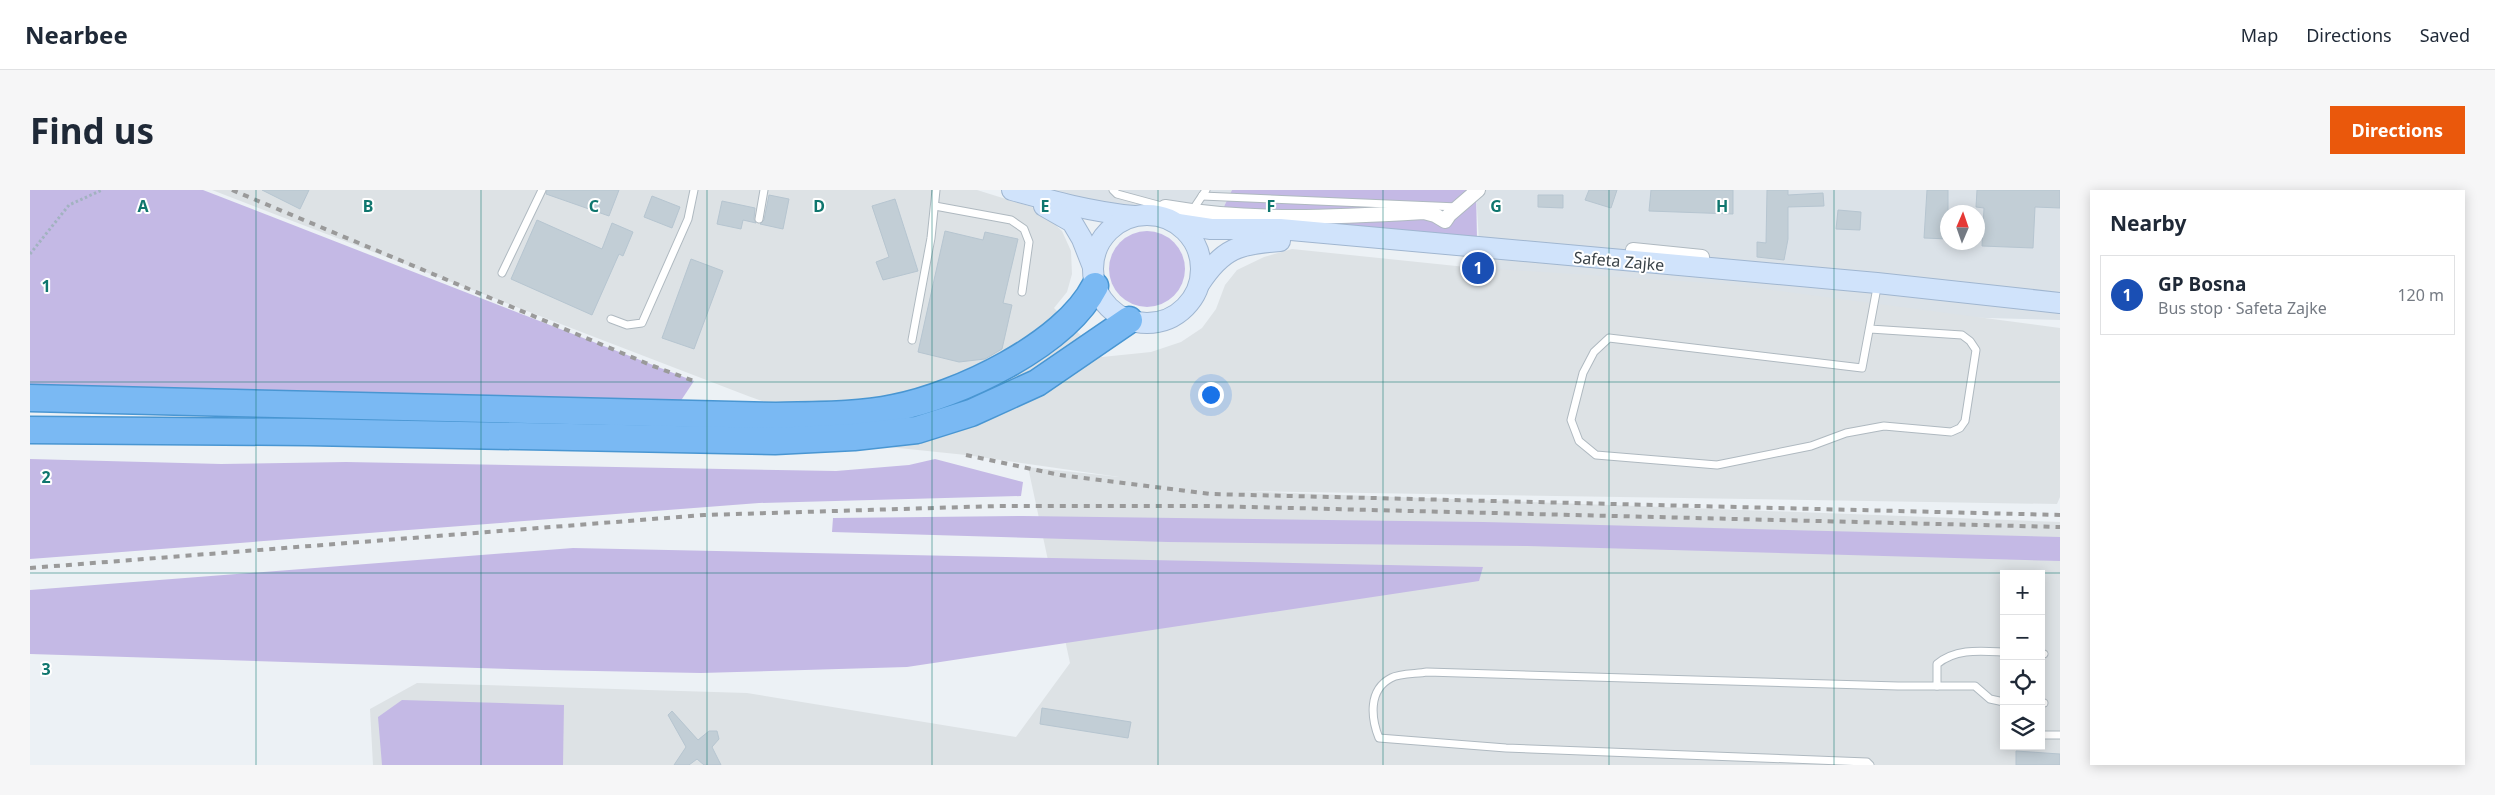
<!DOCTYPE html>
<meta charset="utf-8">
<style>
body{margin:0;font-family:"Noto Sans",sans-serif;background:#f6f6f7;color:#1f2937}
.controls{position:absolute;right:15px;bottom:15px;display:grid;overflow:hidden;border-radius:0px;box-shadow:0 2px 12px #0003}
.controls button{width:45px;height:45px;display:grid;place-items:center;padding:0;border:0;border-bottom:1px solid #e0e1e3;background:#fff;color:#1f2937;font:25px sans-serif}
.compass{position:absolute;left:1910px;top:15px;width:45px;height:45px;border-radius:50%;background:#fff;box-shadow:0 2px 12px #0003;rotate:2deg}
.you{position:absolute;left:1180px;top:204px;width:18px;height:18px;margin:-12px;border:4px solid #fff;border-radius:50%;background:#1a73e8;box-shadow:0 0 0 8px #1a73e833}
.badge{display:grid;place-items:center;width:32px;height:32px;border-radius:50%;background:#ea580c;color:#fff;font-size:16px;font-weight:700}
.pin{position:absolute;translate:-50% -50%;border:2px solid #fff;box-shadow:0 1px 5px #0006}
.list{margin:0;padding:0;list-style:none}
h2{display:flex;justify-content:space-between;align-items:center;height:65px;margin:0;padding:0 20px;font-size:21px}
h2 small{font-size:16px;font-weight:400;color:#747a83}
.list li{display:grid;grid-template-columns:32px 1fr auto;gap:15px;align-items:center;box-sizing:border-box;height:80px;margin:0 10px 10px;padding:0 10px;border:1px solid #e0e1e3;border-radius:0px}
.list b{display:block;font-size:19px;white-space:nowrap}
.list p{margin:0;font-size:16px;white-space:nowrap;color:#747a83}
.list em{font-size:16px;font-style:normal;color:#747a83}
.icon{flex:none;width:28px;height:28px;fill:none;stroke:currentColor;stroke-width:2;stroke-linecap:round;stroke-linejoin:round}
.map{position:relative;flex:none;width:2030px;height:575px;overflow:hidden;border-radius:0px}
header{display:flex;align-items:center;gap:30px;box-sizing:border-box;height:70px;padding:0 25px;background:#fff;border-bottom:1px solid #e0e1e3}
header strong{font-size:24px}
nav{display:flex;gap:28px;margin-inline-start:auto;font-size:18px}
.intro{display:flex;align-items:center;justify-content:space-between;box-sizing:border-box;height:120px;padding:0 30px}
h1{margin:0;font-size:35px}
.button{padding:12px 22px;border-radius:0px;background:#ea580c;color:#fff;font-size:18px;font-weight:700}
main{display:flex;gap:30px;padding:0 30px}
aside{flex:1;background:#fff;border-radius:0px;box-shadow:0 2px 12px #0003}
.map>svg:first-child{display:block}
</style>
<header>
<strong>Nearbee</strong>
<nav><a>Map</a><a>Directions</a><a>Saved</a></nav>
</header>
<div class="intro"><h1>Find us</h1><a class="button">Directions</a></div>
<main>
<div class="map">
<svg width="2030" height="575" viewBox="0 0 2030 575">
<rect width="100%" height="100%" fill="#ecf1f5"/>
<!-- residential -->
<g fill="#dbe2e8" fill-rule="evenodd">
<polygon points="982,0 1202,0 1186,33 1148,34 1125,25 1104,26"/>
<path d="M1446 0H2030V130L1843 125 1451 87ZM1918 22H1948V52H1918Z"/>
</g>
<!-- industrial -->
<path fill="#dde2e5" fill-rule="evenodd" d="M182 0H947L1002 17 1016 26 1032 41 1041 61 1042 84 1037 102 1024 118 1072 167 1121 162 1151 152 1172 138 1186 119 1195 95 1207 80 1234 67 1262 59 1436 77 1696 94 2030 138V307L2027 314 1209 301 2030 332V575H343L340 519 387 493 717 503 986 547 1040 473 998 277 1089 287 936 265 859 257 718 206ZM1974 384H2011V556H1974Z"/>
<!-- green -->
<g fill="#c4b9e5">
<polygon points="0,0 173,0 664,191 644,221 0,195"/>
<polygon points="1202,0 1446,0 1447,49 1186,33"/>
<circle cx="1117" cy="79" r="38"/>
<polygon points="0,269 191,274 316,272 806,281 879,275 905,269 993,292 991,306 729,313 0,369"/>
<polygon points="993,326 1453,332 2030,347 2030,371 1497,356 1138,352 802,342 803,328"/>
<polygon points="543,358 1453,377 1449,391 877,477 671,483 512,480 0,464 0,400"/>
<polygon points="372,510 534,515 533,575 352,575 348,527"/>
</g>
<!-- building -->
<g fill="#c2ced6" stroke="#b6c5d0">
<polygon points="232,0 279,0 270,19"/>
<polygon points="517,0 589,0 579,26 516,4"/>
<polygon points="1559,0 1587,0 1581,18 1555,10"/>
<polygon points="1621,0 1703,0 1703,24 1619,21"/>
<polygon points="1737,0 1758,0 1758,5 1793,3 1794,16 1758,17 1758,49 1754,70 1727,67 1727,52 1736,53"/>
<polygon points="1897,0 1918,0 1918,49 1894,48"/>
<polygon points="1947,0 2030,0 2030,18 2005,17 2003,58 1952,56 1954,18 1946,17"/>
<polygon points="739,5 759,9 753,39 730,34 734,30"/>
<polygon points="1508,5 1533,5 1533,18 1508,17"/>
<polygon points="622,6 650,17 642,38 614,27"/>
<polygon points="865,9 888,81 853,90 846,72 859,67 842,16"/>
<polygon points="692,11 725,18 724,29 726,33 713,30 711,39 687,34"/>
<polygon points="1808,20 1831,22 1830,40 1806,39"/>
<polygon points="507,30 572,59 582,33 603,42 593,66 589,64 562,125 481,89"/>
<polygon points="915,41 953,50 955,42 988,49 973,113 982,115 972,159 955,169 929,172 888,162"/>
<polygon points="661,69 693,81 664,159 632,148"/>
<polygon points="1012,518 1101,532 1098,548 1010,534"/>
<polygon points="642,521 668,550 679,541 687,541 689,549 682,557 691,575 674,575 667,569 659,575 644,575 656,557 638,525"/>
<polygon points="1986,561 2030,564 2030,575 1986,575"/>
</g>
<g fill="none" stroke-linecap="round" stroke-linejoin="round">
<!-- lane casing -->
<g stroke="#afb9c0" stroke-width="9">
<g id="lane">
<polyline points="1083,0 1087,4 1135,17"/>
<polyline points="1172,6 1428,17"/>
<polyline points="905,16 981,30 994,39 999,52 992,102"/>
<polyline points="1162,21 1176,0"/>
<polyline points="729,29 734,0"/>
<polyline points="472,83 512,0"/>
<polyline points="581,129 597,135 612,133 658,29 664,0"/>
<polyline points="1840,139 1932,145 1940,151 1946,160 1935,231 1930,238 1921,242 1854,236 1816,243 1781,256 1687,275 1566,265 1549,251 1541,230 1553,183 1564,162 1579,148 1832,178 1846,103"/>
<polyline points="882,150 901,48 906,0"/>
<polyline points="2011,463 2014,464"/>
<path d="M1907 496V474C1926 458 1951 461 1974 462"/>
<polyline points="2011,513 2014,513"/>
<polyline points="2011,545 2030,545"/>
<path d="M1840 575 1837 572 1476 558 1349 548C1341 528 1338 500 1361 488 1370 483 1387 484 1397 482L1868 496H1945L1960 509 1974 512"/>
</g>
</g>
<!-- street casing -->
<g stroke="#afb9c0" stroke-width="16">
<g id="street">
<path d="M1125 25 1135 17C1221 32 1308 27 1394 22L1405 25 1415 31 1419 25 1448 0"/>
<polyline points="1603,60 1672,67"/>
</g>
</g>
<!-- secondary casing -->
<g stroke="#a0b6d0" stroke-width="22">
<g id="secondary">
<path d="M982 0C1022 11 1062 22 1104 26"/>
<polyline points="1014,16 1042,32 1052,49 1063,77"/>
<circle cx="1117" cy="79" r="54"/>
<polyline points="1148,34 1181,39 1250,39 1847,93 2030,113"/>
<path d="M1170 93C1193 58 1209 54 1250 51"/>
</g>
</g>
<!-- highway casing -->
<g stroke="#4996d2" stroke-width="29">
<g id="highway">
<path d="M0 208 746 226C785 225 826 226 864 218 927 206 1035 155 1065 96"/>
<polyline points="0,240 278,242 745,251 824,247 887,240 941,223 1007,193 1099,130"/>
</g>
</g>
<!-- path -->
<polyline stroke="#a2b2c0" stroke-width="3" stroke-dasharray="2.5 2.5" stroke-linecap="butt" points="0,64 39,15 72,0"/>
<!-- lane -->
<use href="#lane" stroke="#fff" stroke-width="7"/>
<!-- street -->
<use href="#street" stroke="#fff" stroke-width="14"/>
<!-- secondary -->
<use href="#secondary" stroke="#d0e3fb" stroke-width="20"/>
<!-- highway -->
<use href="#highway" stroke="#7ab9f3" stroke-width="26"/>
<!-- rail -->
<g stroke="#9a9a9a" stroke-width="4" stroke-dasharray="6 6" stroke-linecap="butt">
<polyline points="202,0 623,176 664,191"/>
<polyline points="936,265 1030,285 1180,304 2030,325"/>
<polyline points="0,378 674,325 968,316 1180,316 2030,337"/>
</g>
</g>
<!-- grid -->
<path fill="none" stroke="#0f766e" stroke-width="1" stroke-opacity="0.55" d="M226 0V575M451 0V575M677 0V575M902 0V575M1128 0V575M1353 0V575M1579 0V575M1804 0V575M0 192H2030M0 383H2030"/>
<g text-anchor="middle" dominant-baseline="central" stroke-width="4" stroke-linejoin="round" paint-order="stroke">
<!-- street labels -->
<g font-size="16" fill="#3a4349" stroke="#fff">
<text transform="translate(1589 71) rotate(5)">Safeta Zajke</text>
</g>
</g>
<g font-size="16" text-anchor="middle" font-weight="bold" fill="#0f766e" stroke="#fff" stroke-width="4" stroke-linejoin="round" paint-order="stroke">
<text x="113" y="22">A</text>
<text x="338" y="22">B</text>
<text x="564" y="22">C</text>
<text x="789" y="22">D</text>
<text x="1015" y="22">E</text>
<text x="1241" y="22">F</text>
<text x="1466" y="22">G</text>
<text x="1692" y="22">H</text>
<text x="16" y="102">1</text>
<text x="16" y="293">2</text>
<text x="16" y="485">3</text>
</g>
</svg>
<div class="controls">
<button>+</button>
<button>−</button>
<button><svg class="icon" aria-label="locate" viewBox="0 0 24 24"><circle cx="12" cy="12" r="6"/><path d="M12 2v4M12 18v4M2 12h4M18 12h4"/></svg></button>
<button><svg class="icon" aria-label="layers" viewBox="0 0 24 24"><path d="M12 4l9 5-9 5-9-5zM3 14l9 5 9-5"/></svg></button>
</div>
<svg class="compass" viewBox="-18 -18 36 36"><path d="M0-13l5 13h-10z" fill="#e53935"/><path d="M0 13l5-13h-10z" fill="#747a83"/></svg>
<div class="you"></div>
<div class="pin badge" style="left:1448px;top:78px;background:#1a4fb4">1</div>
</div>
<aside>
<h2>Nearby<small></small></h2>
<ul class="list">
<li><span class="badge" style="background:#1a4fb4">1</span><div><b>GP Bosna</b><p>Bus stop · Safeta Zajke</p></div><em>120 m</em></li>
</ul>
</aside>
</main>
